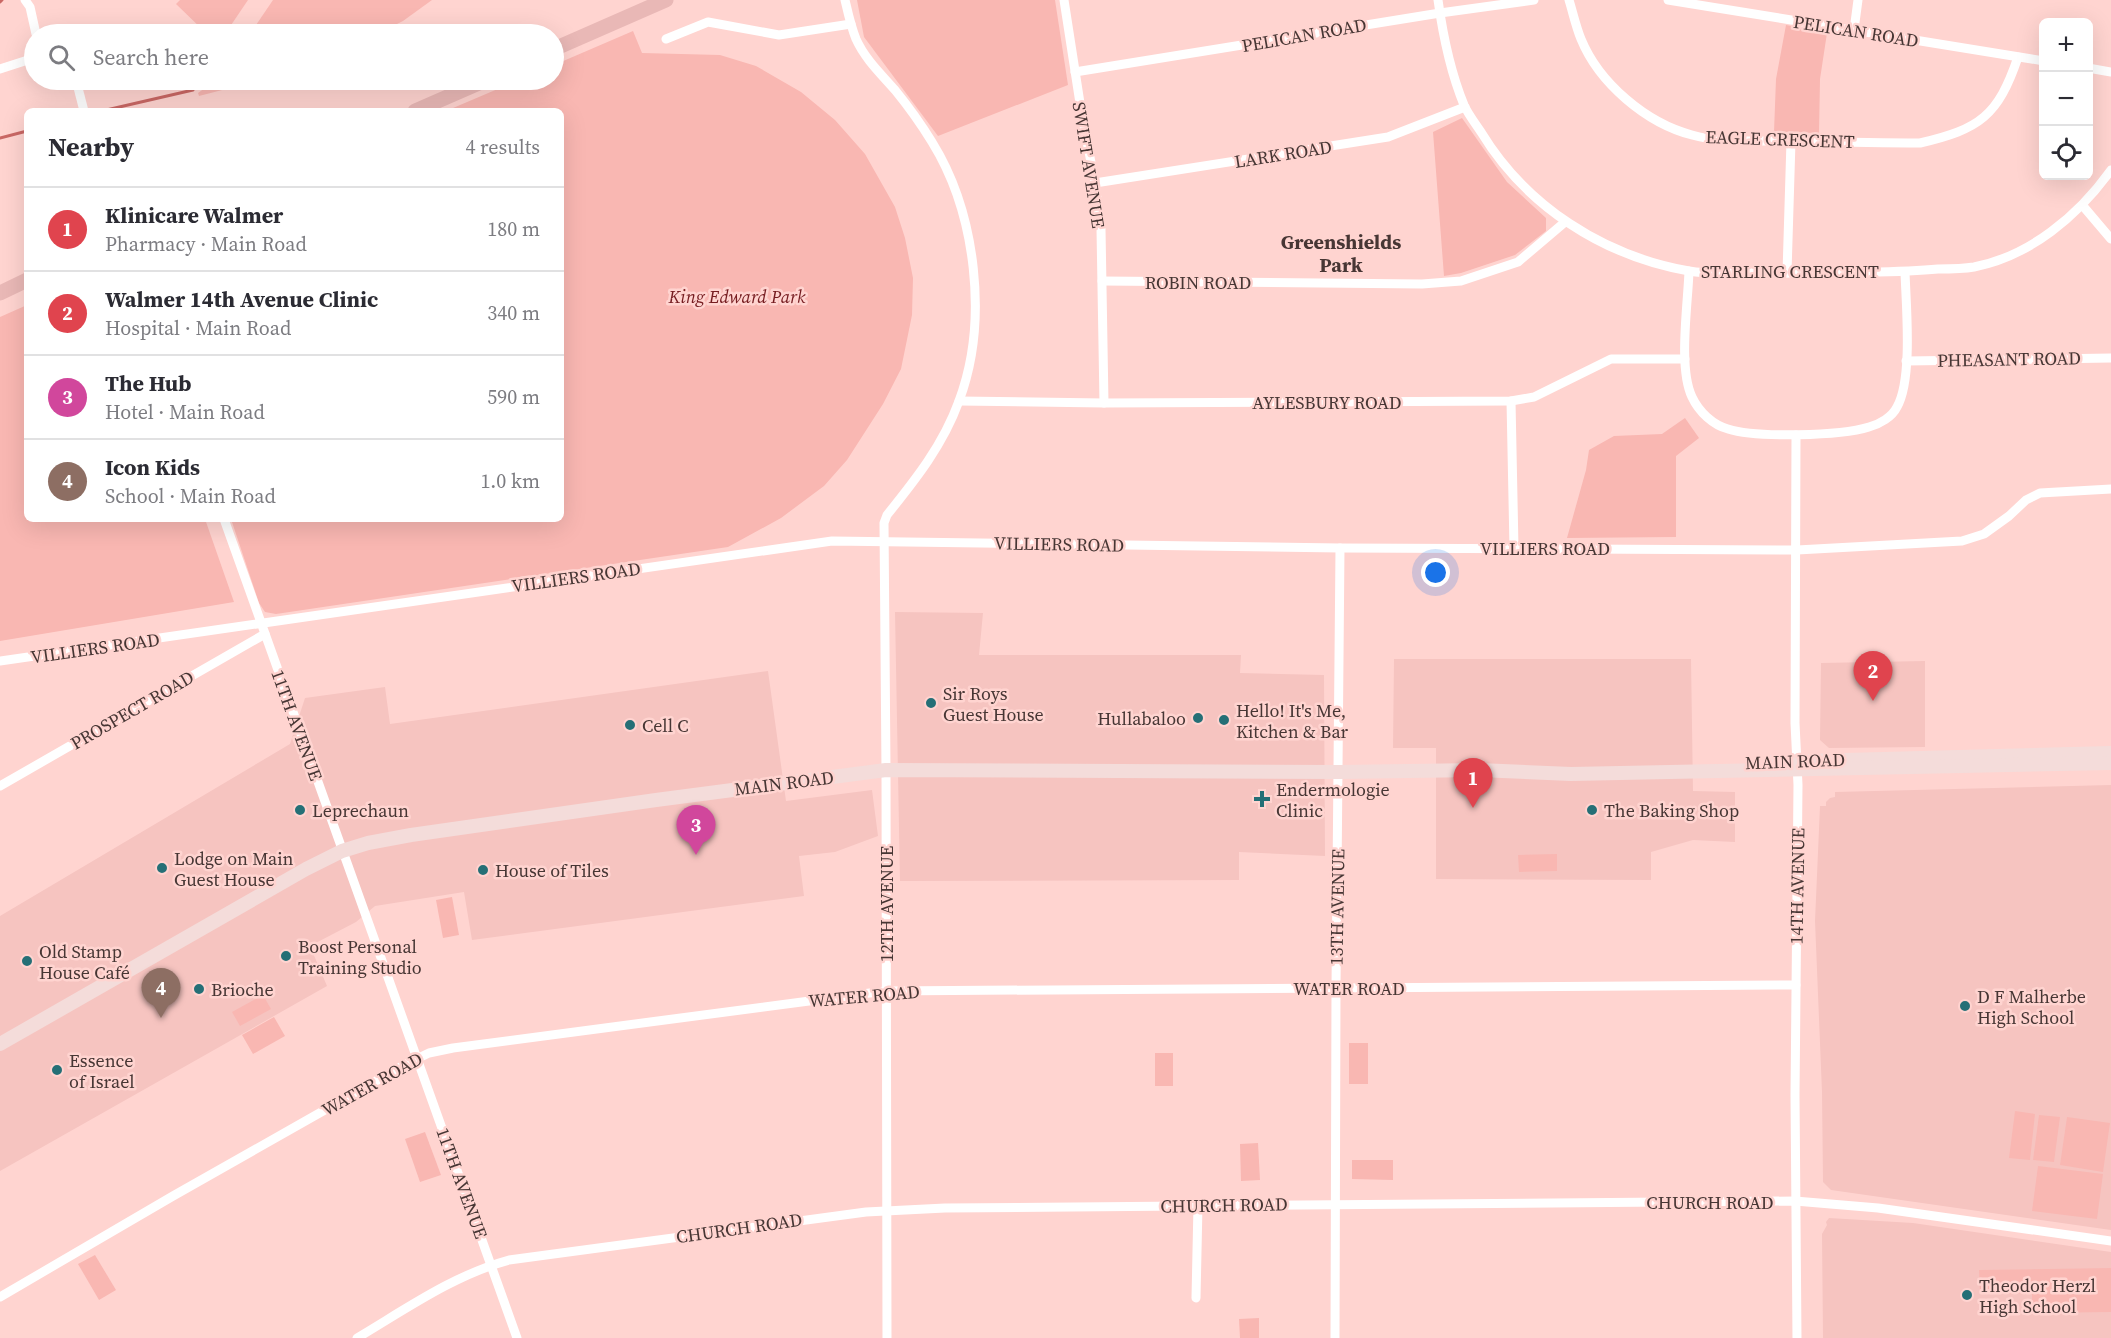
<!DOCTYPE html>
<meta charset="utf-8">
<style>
body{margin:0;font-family:"Source Serif 4",serif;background:#f2f2f3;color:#2b2b33}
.controls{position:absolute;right:18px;top:18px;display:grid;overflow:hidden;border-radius:9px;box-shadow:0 6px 24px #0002}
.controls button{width:54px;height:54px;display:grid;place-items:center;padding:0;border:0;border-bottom:2px solid #e1e1e2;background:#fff;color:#2b2b33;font:30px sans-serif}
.you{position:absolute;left:1436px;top:573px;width:21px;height:21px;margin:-15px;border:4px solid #fff;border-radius:50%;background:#1a73e8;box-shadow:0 0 0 9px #1a73e833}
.badge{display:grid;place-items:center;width:39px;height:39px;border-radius:50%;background:#0f766e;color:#fff;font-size:20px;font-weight:700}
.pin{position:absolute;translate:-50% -50px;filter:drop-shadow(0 2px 3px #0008)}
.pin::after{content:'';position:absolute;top:32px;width:21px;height:18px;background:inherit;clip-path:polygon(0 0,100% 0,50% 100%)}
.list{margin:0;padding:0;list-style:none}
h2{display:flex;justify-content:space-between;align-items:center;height:78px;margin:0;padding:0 24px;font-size:26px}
h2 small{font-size:20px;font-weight:400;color:#7c7c81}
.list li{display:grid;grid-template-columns:39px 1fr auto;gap:18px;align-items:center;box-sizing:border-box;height:84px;padding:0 24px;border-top:2px solid #e1e1e2}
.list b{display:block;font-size:22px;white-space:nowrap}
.list p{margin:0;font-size:20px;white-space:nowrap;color:#7c7c81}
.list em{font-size:20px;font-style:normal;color:#7c7c81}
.icon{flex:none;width:33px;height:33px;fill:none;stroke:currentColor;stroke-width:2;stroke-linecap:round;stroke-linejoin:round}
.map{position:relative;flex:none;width:2111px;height:1338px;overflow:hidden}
.search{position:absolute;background:#fff;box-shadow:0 6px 24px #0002;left:24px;top:24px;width:540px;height:66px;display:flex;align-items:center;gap:15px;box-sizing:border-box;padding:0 21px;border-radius:33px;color:#7c7c81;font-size:22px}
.panel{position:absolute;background:#fff;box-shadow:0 6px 24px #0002;left:24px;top:108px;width:540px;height:414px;border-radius:9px}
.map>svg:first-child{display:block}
</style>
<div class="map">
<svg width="2111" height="1338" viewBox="0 0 2111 1338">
<rect width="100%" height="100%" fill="#ffd4d0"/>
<!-- built -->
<g fill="#f6c4c0">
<polygon points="895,612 983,613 979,655 1241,655 1240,673 1324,675 1325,856 1239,852 1239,880 900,881"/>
<polygon points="1394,659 1691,659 1693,791 1735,792 1735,842 1693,840 1651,852 1651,880 1436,879 1436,748 1393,748"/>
<polygon points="1925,661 1925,747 1829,748 1820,740 1821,663"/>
<polygon points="768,671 786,801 872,790 878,836 835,852 799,856 804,896 472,940 464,892 375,906 356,922 310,946 327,986 0,1171 0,916 290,744 305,698 385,687 390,724"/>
<polygon points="2111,785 2111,1230 1831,1190 1823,1182 1822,1092 1815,921 1820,806 1826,806 1826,802 1830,798 1835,797 1835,792"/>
<polygon points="1829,1218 1913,1223 2111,1252 2111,1338 1823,1338 1822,1234 1827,1225 1826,1222"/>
</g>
<!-- green -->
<g fill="#f9b7b2">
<polygon points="180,0 248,0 225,34 214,34 210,29 205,32 176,4"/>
<polygon points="273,0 432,0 403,21 377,34 250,34"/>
<polygon points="857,0 1055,0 1068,85 938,136 864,37"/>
<polygon points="1786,25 1827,33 1820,79 1819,133 1774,132 1776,79"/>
<polygon points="633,31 642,53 720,55 756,66 801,92 835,120 865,154 895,207 905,238 913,278 912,315 901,369 883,404 847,460 824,486 781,518 728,547 276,614 265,612 259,603 231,519 561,519 561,111 446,111 519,80 554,80 554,65"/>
<polygon points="216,80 261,80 199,96 198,93"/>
<polygon points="1462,118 1507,182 1546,218 1546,231 1515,255 1461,273 1444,276 1433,132"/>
<polygon points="27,305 27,519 205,519 234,602 0,641 0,317"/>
<polygon points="1685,418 1699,438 1676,456 1676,537 1567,538 1586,470 1589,450 1614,436 1662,434"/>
<polygon points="1557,854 1557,871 1519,872 1518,855"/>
<polygon points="452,897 459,935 443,938 436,900"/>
<polygon points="263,995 271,1009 240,1026 232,1012"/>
<polygon points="274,1017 285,1036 253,1054 242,1035"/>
<rect x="1349" y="1043" width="19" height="41"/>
<rect x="1155" y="1053" width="18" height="33"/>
<polygon points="2015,1111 2035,1114 2030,1160 2009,1158"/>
<polygon points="2039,1115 2060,1117 2054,1162 2033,1160"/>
<polygon points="2067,1117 2110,1123 2103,1172 2060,1165"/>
<polygon points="425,1132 441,1175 420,1182 405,1139"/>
<polygon points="1258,1143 1260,1180 1241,1181 1240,1144"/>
<polygon points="1352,1160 1393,1160 1393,1180 1352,1179"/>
<polygon points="2038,1166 2103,1174 2097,1219 2032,1211"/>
<polygon points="95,1255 116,1290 99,1300 78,1264"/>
<polygon points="2111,1268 2111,1312 2032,1313 2032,1293 1980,1294 1979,1270"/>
<polygon points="1259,1318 1259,1338 1240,1338 1239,1319"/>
</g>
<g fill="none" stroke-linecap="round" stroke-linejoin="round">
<!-- stream -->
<g stroke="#ca6865" stroke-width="3">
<polyline points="0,2 2,0"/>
<polyline points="102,111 193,90"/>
<polyline points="0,138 27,131"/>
</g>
<!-- street -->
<g stroke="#fff" stroke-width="9">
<polyline points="25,0 30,7 36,34"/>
<path d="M845 0C848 13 851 27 856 39 865 59 881 74 895 90 908 106 921 124 932 142 976 213 989 321 959 401 943 445 916 479 887 515L884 523 886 770 887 1338"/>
<polyline points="1064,0 1082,116 1095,183 1101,229 1104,403"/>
<path d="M1438 0C1443 36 1450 71 1464 105 1468 114 1475 123 1481 132 1526 206 1603 256 1689 271 1706 274 1725 273 1743 273 1776 273 1809 273 1843 273 1874 272 1906 272 1938 269 1949 269 1962 269 1974 267 2030 256 2078 216 2111 170"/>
<path d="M1569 0C1573 13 1576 27 1581 39 1599 83 1646 123 1692 135 1724 144 1759 140 1792 141 1835 142 1877 143 1920 143 1980 129 1998 116 2018 57"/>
<polyline points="1668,0 2044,61"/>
<polyline points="1854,30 1858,0"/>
<polyline points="666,39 708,22 779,35 851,24"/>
<polyline points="2088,68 2111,72"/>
<polyline points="0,69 34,58"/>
<polyline points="1075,72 1440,13 1534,0"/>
<polyline points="76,80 84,111"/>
<polyline points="1095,183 1388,137 1465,107"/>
<polyline points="2083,206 2111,239"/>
<path d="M1689 271C1688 304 1678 368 1692 397 1699 412 1713 425 1728 429 1756 438 1840 436 1869 427 1880 424 1892 417 1897 407 1913 379 1906 305 1905 272"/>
<polyline points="1787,273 1791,141"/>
<polyline points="1102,281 1422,284 1461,281 1518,262 1565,222"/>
<polyline points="1906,361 2111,358"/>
<polyline points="959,401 1104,403 1511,401 1534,397 1611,359 1685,359"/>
<polyline points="1511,401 1514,548"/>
<polyline points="1796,435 1795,723 1798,785 1795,1095 1797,1338"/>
<polyline points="224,519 517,1338"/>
<polyline points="0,661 832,541 1340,548 1797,550 1962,541 1984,534 2009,516 2026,500 2040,493 2111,489"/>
<polyline points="0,786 265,634"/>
<polyline points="0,1297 173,1196 406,1064 429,1053 453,1048 885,991 1796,985"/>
<polyline points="1196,1298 1198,1205"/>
<path d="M357 1338C406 1309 454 1275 509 1260L866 1212 945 1208 1795 1201 1878 1208 2111 1241"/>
<polyline points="1335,1338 1336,988 1340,548"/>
</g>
<!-- secondary -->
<g stroke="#f4dcda" stroke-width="14">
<polyline points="1772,762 2111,753"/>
<polyline points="0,1044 306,869 342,851 368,843 411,835 656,800 886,770 1339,772 1479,770 1571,774 2111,763"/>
</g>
<!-- primary -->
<g stroke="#e9b8b6" stroke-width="15">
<polyline points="554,49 666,0"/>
<polyline points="415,111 486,80"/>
<polyline points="0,293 27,280"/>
</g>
</g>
<!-- markers -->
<g fill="#256f76" stroke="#ffd4d0" stroke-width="2">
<circle cx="931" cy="703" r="6"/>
<circle cx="1198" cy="718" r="6"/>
<circle cx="1224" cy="720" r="6"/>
<circle cx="630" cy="725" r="6"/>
<path d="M1259 790h6v6h6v6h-6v6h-6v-6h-6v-6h6z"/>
<circle cx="300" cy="810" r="6"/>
<circle cx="1592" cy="810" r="6"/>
<circle cx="162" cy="868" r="6"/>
<circle cx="483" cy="870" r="6"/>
<circle cx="286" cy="956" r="6"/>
<circle cx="27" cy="961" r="6"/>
<circle cx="199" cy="989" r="6"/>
<circle cx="1965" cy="1006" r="6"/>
<circle cx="57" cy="1070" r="6"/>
<circle cx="1967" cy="1295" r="6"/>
</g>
<g text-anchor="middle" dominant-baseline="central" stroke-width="5" stroke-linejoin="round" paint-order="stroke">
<!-- street labels -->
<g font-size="18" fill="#473634" stroke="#ffd4d0">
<text transform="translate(1856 31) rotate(9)">PELICAN ROAD</text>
<text transform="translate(1304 35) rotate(-10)">PELICAN ROAD</text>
<text transform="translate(1780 139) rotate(2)">EAGLE CRESCENT</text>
<text transform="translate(1283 154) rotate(-9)">LARK ROAD</text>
<text transform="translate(1089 165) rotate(81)">SWIFT AVENUE</text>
<text x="1790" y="271">STARLING CRESCENT</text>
<text x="1198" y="282">ROBIN ROAD</text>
<text transform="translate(2009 359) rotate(-1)">PHEASANT ROAD</text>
<text x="1327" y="402">AYLESBURY ROAD</text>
<text transform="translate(1059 544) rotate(1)">VILLIERS ROAD</text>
<text x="1545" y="548">VILLIERS ROAD</text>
<text transform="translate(576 577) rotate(-8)">VILLIERS ROAD</text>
<text transform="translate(95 648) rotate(-8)">VILLIERS ROAD</text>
<text transform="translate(132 710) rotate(-30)">PROSPECT ROAD</text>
<text transform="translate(297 725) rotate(70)">11TH AVENUE</text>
<text transform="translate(1795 761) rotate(-2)">MAIN ROAD</text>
<text transform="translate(784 783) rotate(-7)">MAIN ROAD</text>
<text transform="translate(1797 886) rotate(-89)">14TH AVENUE</text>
<text transform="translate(886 904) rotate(-90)">12TH AVENUE</text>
<text transform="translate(1337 907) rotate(-89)">13TH AVENUE</text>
<text x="1349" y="988">WATER ROAD</text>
<text transform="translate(864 996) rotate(-5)">WATER ROAD</text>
<text transform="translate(372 1084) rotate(-29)">WATER ROAD</text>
<text transform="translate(462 1183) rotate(70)">11TH AVENUE</text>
<text x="1710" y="1202">CHURCH ROAD</text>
<text transform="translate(1224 1205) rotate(-1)">CHURCH ROAD</text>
<text transform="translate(739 1228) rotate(-8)">CHURCH ROAD</text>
</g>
<!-- park labels -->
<g font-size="18" font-style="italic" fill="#761c20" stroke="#ffd4d0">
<text x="737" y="296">King Edward Park</text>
</g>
<!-- poi labels -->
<g font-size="18" fill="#473634" stroke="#ffd4d0" text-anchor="start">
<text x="943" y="693">Sir Roys<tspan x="943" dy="21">Guest House</tspan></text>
<text x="1236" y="710">Hello! It's Me,<tspan x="1236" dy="21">Kitchen &amp; Bar</tspan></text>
<text x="1186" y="718" text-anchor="end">Hullabaloo</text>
<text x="642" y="725">Cell C</text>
<text x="1276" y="789">Endermologie<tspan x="1276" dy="21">Clinic</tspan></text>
<text x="312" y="810">Leprechaun</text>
<text x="1604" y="810">The Baking Shop</text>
<text x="174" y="858">Lodge on Main<tspan x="174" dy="21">Guest House</tspan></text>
<text x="495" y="870">House of Tiles</text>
<text x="298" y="946">Boost Personal<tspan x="298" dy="21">Training Studio</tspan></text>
<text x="39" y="951">Old Stamp<tspan x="39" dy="21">House Café</tspan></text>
<text x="211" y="989">Brioche</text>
<text x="1977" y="996">D F Malherbe<tspan x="1977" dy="21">High School</tspan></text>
<text x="69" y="1060">Essence<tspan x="69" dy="21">of Israel</tspan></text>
<text x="1979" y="1285">Theodor Herzl<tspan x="1979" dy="21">High School</tspan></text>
</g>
<!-- neighbourhood labels -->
<g font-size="20" font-weight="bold" fill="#473634" stroke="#ffd4d0">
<text x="1341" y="242">Greenshields<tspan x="1341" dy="23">Park</tspan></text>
</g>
</g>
</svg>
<div class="controls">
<button>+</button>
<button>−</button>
<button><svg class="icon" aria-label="locate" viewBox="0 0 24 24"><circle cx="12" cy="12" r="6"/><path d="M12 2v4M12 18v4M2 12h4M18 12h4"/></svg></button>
</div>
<div class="you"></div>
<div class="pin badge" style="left:1473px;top:808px;background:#e0444e">1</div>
<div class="pin badge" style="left:1873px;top:701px;background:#e0444e">2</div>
<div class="pin badge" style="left:696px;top:855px;background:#d1479c">3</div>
<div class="pin badge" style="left:161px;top:1018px;background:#8d6e63">4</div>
<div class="search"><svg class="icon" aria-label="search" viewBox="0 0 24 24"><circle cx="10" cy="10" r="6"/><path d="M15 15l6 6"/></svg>Search here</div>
<section class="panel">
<h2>Nearby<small>4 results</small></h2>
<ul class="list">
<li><span class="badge" style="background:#e0444e">1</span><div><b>Klinicare Walmer</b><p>Pharmacy · Main Road</p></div><em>180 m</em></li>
<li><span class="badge" style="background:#e0444e">2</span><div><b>Walmer 14th Avenue Clinic</b><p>Hospital · Main Road</p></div><em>340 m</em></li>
<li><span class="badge" style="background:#d1479c">3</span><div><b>The Hub</b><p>Hotel · Main Road</p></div><em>590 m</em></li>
<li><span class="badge" style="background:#8d6e63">4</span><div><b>Icon Kids</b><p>School · Main Road</p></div><em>1.0 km</em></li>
</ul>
</section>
</div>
